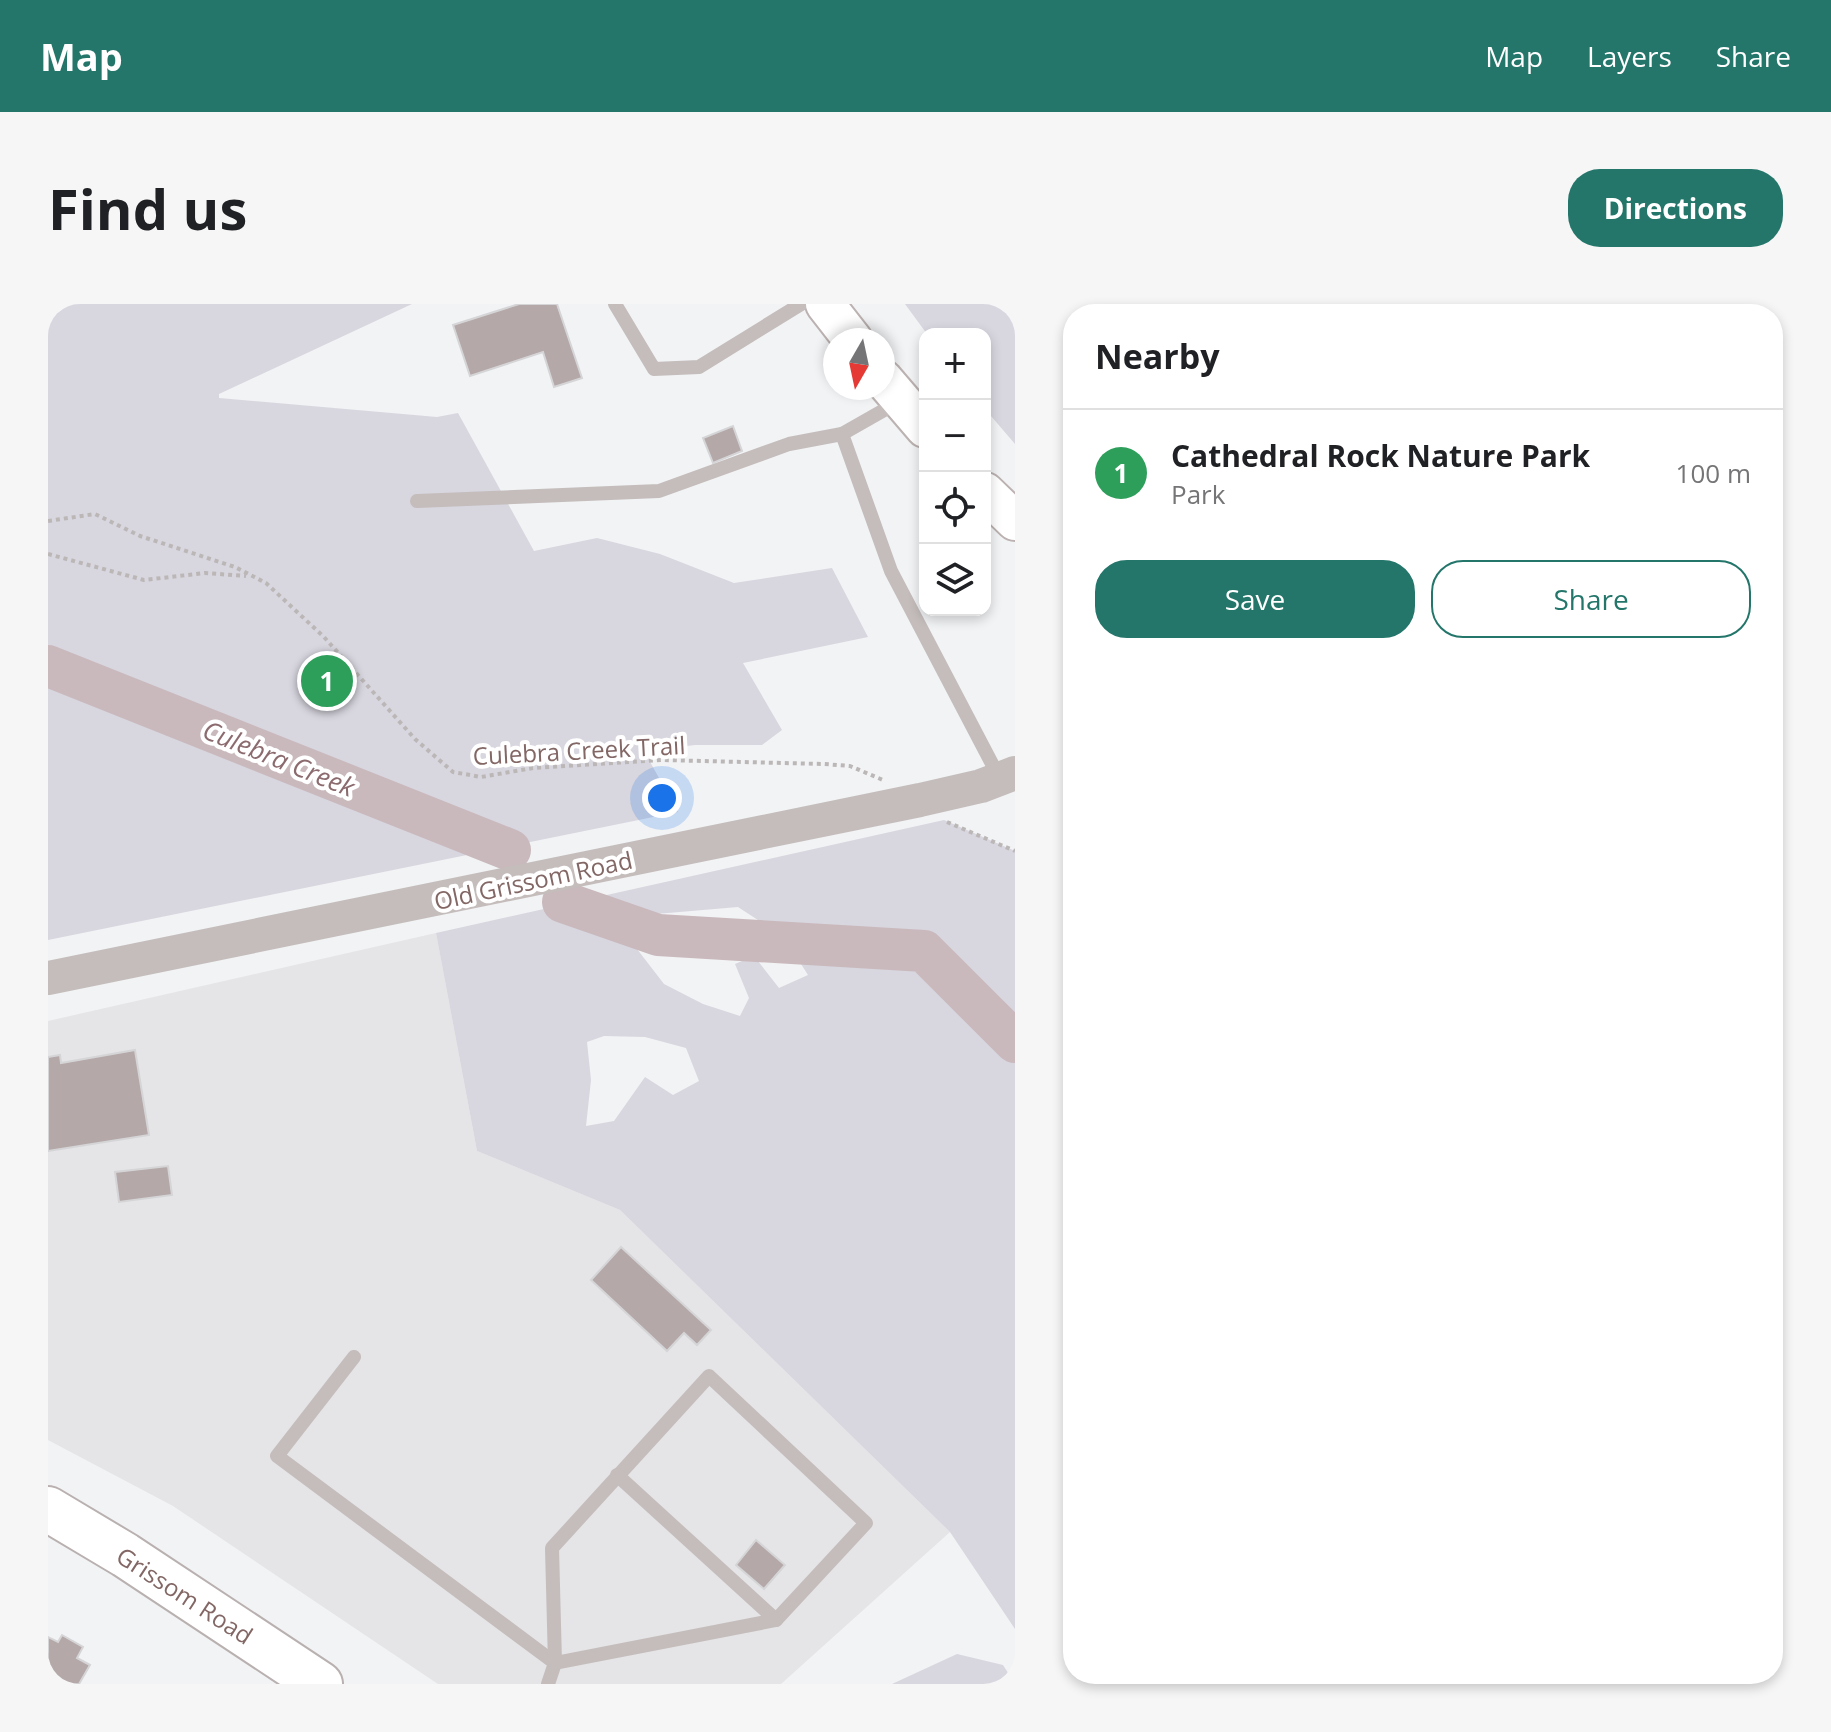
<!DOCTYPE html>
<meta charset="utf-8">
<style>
body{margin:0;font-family:"Open Sans",sans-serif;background:#f6f6f6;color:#202124}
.controls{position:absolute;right:24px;top:24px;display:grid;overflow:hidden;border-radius:16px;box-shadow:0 4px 12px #0003}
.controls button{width:72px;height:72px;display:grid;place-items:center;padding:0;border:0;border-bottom:2px solid #e0e0e0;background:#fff;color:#202124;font:40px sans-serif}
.compass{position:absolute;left:775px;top:24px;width:72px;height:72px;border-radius:50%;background:#fff;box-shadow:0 4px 12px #0003;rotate:189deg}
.you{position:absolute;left:614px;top:494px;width:28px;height:28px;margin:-20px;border:6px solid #fff;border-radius:50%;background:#1a73e8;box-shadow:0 0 0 12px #1a73e833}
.badge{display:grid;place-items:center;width:52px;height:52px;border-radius:50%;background:#24766b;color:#fff;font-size:26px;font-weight:700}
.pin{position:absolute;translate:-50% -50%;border:4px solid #fff;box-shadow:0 2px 8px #0006}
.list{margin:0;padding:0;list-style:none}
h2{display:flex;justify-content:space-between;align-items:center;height:104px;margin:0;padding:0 32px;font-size:34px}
h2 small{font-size:26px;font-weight:400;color:#757577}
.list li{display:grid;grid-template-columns:52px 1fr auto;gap:24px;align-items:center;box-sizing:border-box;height:128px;padding:0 32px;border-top:2px solid #e0e0e0}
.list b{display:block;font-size:30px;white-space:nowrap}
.list p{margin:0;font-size:26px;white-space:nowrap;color:#757577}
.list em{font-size:26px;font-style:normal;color:#757577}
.actions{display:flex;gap:16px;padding:24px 32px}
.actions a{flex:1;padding:18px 0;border:2px solid #24766b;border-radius:32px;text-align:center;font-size:28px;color:#24766b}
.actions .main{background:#24766b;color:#fff}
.icon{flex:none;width:44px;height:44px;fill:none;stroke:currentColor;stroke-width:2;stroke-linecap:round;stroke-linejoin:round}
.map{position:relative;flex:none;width:967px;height:1380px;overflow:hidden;border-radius:32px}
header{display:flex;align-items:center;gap:48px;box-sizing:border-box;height:112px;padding:0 40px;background:#24766b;color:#fff}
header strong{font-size:38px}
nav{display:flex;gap:44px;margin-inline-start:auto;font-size:28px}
.intro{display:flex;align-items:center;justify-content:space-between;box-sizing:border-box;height:192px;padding:0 48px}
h1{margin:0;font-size:56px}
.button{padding:20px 36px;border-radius:32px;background:#24766b;color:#fff;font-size:28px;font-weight:700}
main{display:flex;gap:48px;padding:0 48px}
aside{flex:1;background:#fff;border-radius:32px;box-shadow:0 4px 12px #0003}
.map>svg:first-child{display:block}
</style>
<header>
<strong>Map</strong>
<nav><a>Map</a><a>Layers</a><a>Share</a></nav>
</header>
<div class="intro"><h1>Find us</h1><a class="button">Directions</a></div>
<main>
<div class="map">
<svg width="967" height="1380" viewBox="0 0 967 1380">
<rect width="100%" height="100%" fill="#f2f3f5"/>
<!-- built -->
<polygon fill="#e5e4e6" points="388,629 429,847 572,906 902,1228 733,1380 390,1380 125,1202 0,1136 0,717"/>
<!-- green -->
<g fill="#d8d6df" fill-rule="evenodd">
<polygon points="0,0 364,0 171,90 171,94 389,113 410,109 486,247 549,234 612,250 686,279 784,264 820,333 695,359 734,426 714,441 647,441 596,447 630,508 0,636"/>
<polygon points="857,0 967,0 967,140 937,105 937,30 879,30"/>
<path d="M896 516 967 547V1325L902 1228 572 906 429 847 388 629ZM690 603 736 633 760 671 731 684 706 652 687 660 701 694 692 712 655 700 616 680 589 645 608 610ZM556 732 597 733 638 744 651 777 625 791 597 773 566 817 538 822 543 776 539 738Z"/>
<polygon points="909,1350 955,1361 967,1380 844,1380"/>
</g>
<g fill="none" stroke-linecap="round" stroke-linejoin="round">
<!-- river -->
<g stroke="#c9b9bc" stroke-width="42">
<polyline points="0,362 462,546"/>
<polyline points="515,598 610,631 876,647 967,738"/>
</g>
</g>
<!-- building -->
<g fill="#b4a8a8" stroke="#d5d5d7" stroke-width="2">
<polygon points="471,0 509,0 534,74 506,83 495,48 422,72 405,21"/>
<polygon points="685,122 694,147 665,159 655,134"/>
<polygon points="87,746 101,831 0,847 0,753 12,751 13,759"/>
<polygon points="120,862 124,891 71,898 67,868"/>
<polygon points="573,943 663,1026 649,1041 636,1029 619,1047 543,976"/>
<polygon points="708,1236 737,1261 716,1285 688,1261"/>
<polygon points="14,1331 35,1343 29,1354 42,1361 31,1380 0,1380 0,1333 10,1338"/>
</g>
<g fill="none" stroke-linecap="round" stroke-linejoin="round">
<!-- secondary casing -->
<g stroke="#bbb2b1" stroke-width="42">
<g id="secondary">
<polyline points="777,0 805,36"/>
<polyline points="835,75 877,124"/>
<polyline points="937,188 967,217"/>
</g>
</g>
<!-- primary casing -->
<g stroke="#b9b0b0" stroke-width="48">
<polyline id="primary" points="0,1205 77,1251 272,1380"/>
</g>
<!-- path -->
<g stroke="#bcb7b7" stroke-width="4" stroke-dasharray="4 4" stroke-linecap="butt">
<polyline points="0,217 47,210 92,232 187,263 218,279 276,333 367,435 405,468 433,473 485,464 614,456 776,460 802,462 835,476"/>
<polyline points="0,250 96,276 157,269 198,272"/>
<polyline points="899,518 967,547"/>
</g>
<!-- service -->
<g stroke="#c4bdbc" stroke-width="14">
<polyline points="567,0 606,65 651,63 753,0"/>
<polyline points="852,97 794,130 843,267 952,475"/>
<polyline points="369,197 611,187 741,140 794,130"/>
<polyline points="306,1053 229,1152 507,1359 500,1380"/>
<polygon points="661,1072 818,1219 728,1316 507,1359 504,1244"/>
<polyline points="569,1171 728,1316"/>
</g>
<!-- tertiary -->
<polyline stroke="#c4bdbc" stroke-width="34" points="0,674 872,496 933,482 967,469"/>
<!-- secondary -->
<use href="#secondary" stroke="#fff" stroke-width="38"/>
<!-- primary -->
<use href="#primary" stroke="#fff" stroke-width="44"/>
</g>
<g text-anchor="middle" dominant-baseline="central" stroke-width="8" stroke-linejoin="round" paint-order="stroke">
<!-- street labels -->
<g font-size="24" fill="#826765" stroke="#fff">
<text transform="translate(531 446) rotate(-3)">Culebra Creek Trail</text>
<text transform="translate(485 576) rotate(-12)">Old Grissom Road</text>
<text transform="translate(137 1291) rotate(33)">Grissom Road</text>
</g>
<!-- water labels -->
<g font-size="26" font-style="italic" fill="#8c6b6f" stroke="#fff">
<text transform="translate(231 454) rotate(22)">Culebra Creek</text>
</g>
</g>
</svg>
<div class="controls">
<button>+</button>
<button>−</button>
<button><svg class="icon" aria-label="locate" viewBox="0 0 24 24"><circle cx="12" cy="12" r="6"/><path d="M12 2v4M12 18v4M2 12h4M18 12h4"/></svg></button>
<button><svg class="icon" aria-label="layers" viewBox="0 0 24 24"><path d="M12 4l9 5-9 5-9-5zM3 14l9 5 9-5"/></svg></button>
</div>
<svg class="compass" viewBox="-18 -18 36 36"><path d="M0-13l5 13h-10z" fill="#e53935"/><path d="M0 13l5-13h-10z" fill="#757577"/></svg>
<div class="you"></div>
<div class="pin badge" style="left:279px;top:377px;background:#2e9e5b">1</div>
</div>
<aside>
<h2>Nearby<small></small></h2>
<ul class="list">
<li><span class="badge" style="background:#2e9e5b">1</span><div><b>Cathedral Rock Nature Park</b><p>Park</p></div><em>100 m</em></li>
</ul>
<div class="actions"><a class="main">Save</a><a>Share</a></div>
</aside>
</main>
